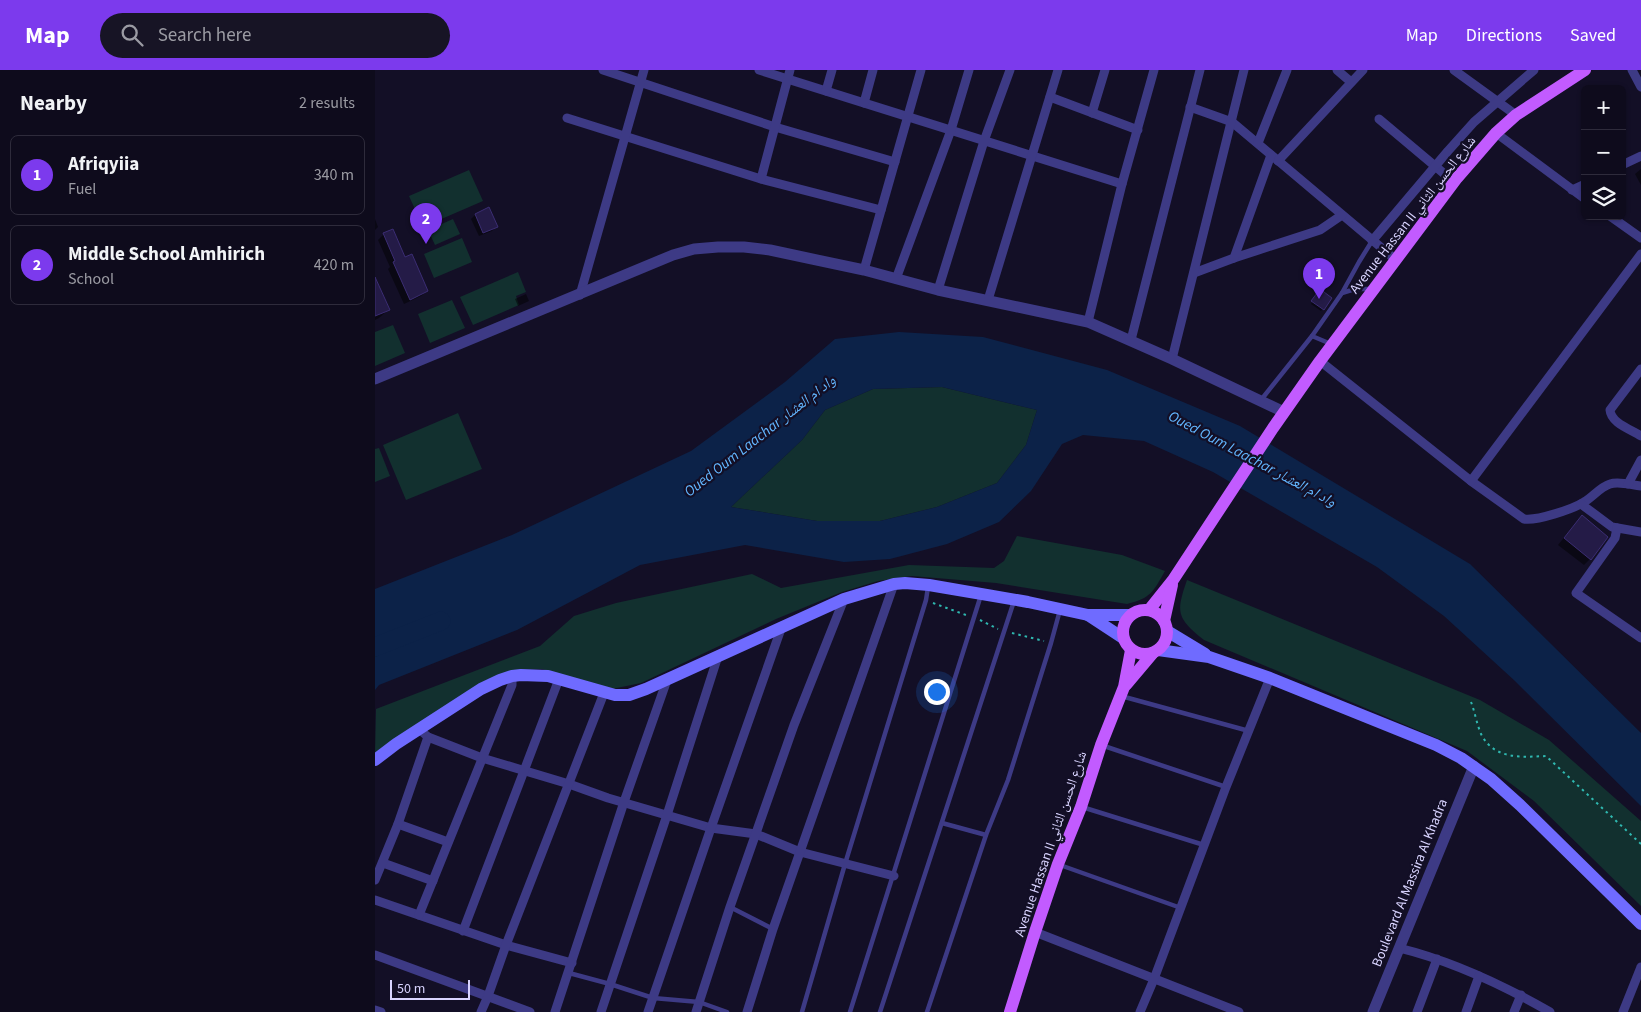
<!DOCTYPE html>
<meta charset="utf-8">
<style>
body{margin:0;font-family:"Source Sans 3","Noto Naskh Arabic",sans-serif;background:#171425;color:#f1f3f6}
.controls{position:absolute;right:15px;top:15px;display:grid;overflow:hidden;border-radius:8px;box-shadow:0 1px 4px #0004}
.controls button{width:45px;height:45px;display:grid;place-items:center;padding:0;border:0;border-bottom:1px solid #2e2b3b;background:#0e0b1c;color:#f1f3f6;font:25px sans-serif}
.scale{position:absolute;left:15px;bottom:12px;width:80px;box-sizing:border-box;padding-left:5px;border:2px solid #d9d4ff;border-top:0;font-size:14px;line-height:18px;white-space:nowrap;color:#d9d4ff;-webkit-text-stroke:4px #130f26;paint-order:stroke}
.you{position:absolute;left:561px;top:621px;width:18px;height:18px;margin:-12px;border:4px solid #fff;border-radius:50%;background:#1a73e8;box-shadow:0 0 0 8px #1a73e833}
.badge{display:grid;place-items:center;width:32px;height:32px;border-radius:50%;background:#7c3aed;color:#fff;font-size:16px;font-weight:700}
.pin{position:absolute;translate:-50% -41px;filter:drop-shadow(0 1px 2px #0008)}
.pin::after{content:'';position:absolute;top:26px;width:18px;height:15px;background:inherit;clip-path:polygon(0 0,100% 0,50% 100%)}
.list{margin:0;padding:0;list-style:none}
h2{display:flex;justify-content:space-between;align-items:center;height:65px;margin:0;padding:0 20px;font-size:21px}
h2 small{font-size:16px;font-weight:400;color:#9b9ba3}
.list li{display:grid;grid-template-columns:32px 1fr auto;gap:15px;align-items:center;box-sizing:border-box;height:80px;margin:0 10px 10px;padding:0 10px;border:1px solid #2e2b3b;border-radius:8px}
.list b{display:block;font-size:19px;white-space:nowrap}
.list p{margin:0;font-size:16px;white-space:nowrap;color:#9b9ba3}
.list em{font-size:16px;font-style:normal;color:#9b9ba3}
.icon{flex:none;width:28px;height:28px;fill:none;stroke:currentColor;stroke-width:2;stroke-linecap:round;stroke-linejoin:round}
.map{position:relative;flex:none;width:1266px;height:942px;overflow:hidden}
header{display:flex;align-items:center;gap:30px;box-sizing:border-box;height:70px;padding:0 25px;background:#7c3aed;color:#fff}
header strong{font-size:24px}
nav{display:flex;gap:28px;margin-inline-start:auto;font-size:18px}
.search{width:350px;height:45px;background:#171425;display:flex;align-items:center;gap:12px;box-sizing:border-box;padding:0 18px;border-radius:28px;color:#9b9ba3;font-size:19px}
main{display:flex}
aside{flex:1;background:#0e0b1c}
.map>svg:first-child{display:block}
</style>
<header>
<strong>Map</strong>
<div class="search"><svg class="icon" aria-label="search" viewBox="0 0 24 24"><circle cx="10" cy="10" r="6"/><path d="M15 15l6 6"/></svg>Search here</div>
<nav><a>Map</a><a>Directions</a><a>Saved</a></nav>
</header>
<main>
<aside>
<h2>Nearby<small>2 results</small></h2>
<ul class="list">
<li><span class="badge">1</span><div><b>Afriqyiia</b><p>Fuel</p></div><em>340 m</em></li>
<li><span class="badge">2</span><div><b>Middle School Amhirich</b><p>School</p></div><em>420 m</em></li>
</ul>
</aside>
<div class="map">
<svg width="1266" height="942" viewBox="0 0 1266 942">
<rect width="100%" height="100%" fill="#130f26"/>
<!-- green -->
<g fill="#12302f">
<polygon points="94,100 108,131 48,157 34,126"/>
<polygon points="78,149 85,164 60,175 53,160"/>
<polygon points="87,168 97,192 59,208 49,184"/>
<polygon points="143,202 151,222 141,226 144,235 98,255 85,227"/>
<polygon points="77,230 90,258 55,273 43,244"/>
<polygon points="18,255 30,283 0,296 0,262"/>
<polygon points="567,317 662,340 651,375 622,413 562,437 505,451 442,451 356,437 427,370 450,340 498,319"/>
<polygon points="83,343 107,399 31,430 8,375"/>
<polygon points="4,378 15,406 0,412 0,379"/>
<path d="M642 466 747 485 790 501C778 522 776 528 752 534L621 513 537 506 503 511 467 522 401 549 266 613 237 619 167 599 145 600 0 684 1 639 165 576 199 546 241 533 377 504 406 518 534 495 619 498 629 491Z"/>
<path d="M812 510 1105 630 1174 670 1266 751V836L1159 731 1092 681 829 570C801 548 801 542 812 510Z"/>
<polygon points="43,560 0,587 0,573"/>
</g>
<!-- water -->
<path fill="#0c2248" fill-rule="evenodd" d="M524 262 608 267 732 300 865 356 1095 494 1266 663V736L1140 611 1069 546 1002 497 838 402 769 371 708 365 687 374 656 421 624 452 572 474 515 489 469 492 370 475 265 495 142 560 4 615 0 620V587L41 561 0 573V519L137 465 316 381 410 312 460 269ZM567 317 662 340 651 375 622 413 562 437 505 451H442L356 437 427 370 450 340 498 319Z"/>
<!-- shadow -->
<g fill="#0007">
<polygon points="1266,99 1266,115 1260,104"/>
<polygon points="113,139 121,157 117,161 104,166 96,149 100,145"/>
<polygon points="0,149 3,157 0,160"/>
<polygon points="9,164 30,188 52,221 46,226 29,234 13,199 15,197 3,170"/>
<polygon points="943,222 956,228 946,241 936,234"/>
<polygon points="0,224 13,240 4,248 0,250"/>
<polygon points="151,224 154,231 143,236 140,229"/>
<polygon points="1201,453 1215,489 1209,495 1183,475"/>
</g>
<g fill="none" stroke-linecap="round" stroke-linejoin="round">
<!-- river -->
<polyline stroke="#0c2248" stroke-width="19" points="0,577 66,551"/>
</g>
<!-- building -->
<g fill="#241b47" stroke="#3b2d73">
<polygon points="114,137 123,157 108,163 100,144"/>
<polygon points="18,159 30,187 37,184 53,221 35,230 18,192 20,191 8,163"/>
<polygon points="0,207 15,240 0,246"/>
<polygon points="945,219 957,228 949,240 936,231"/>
<polygon points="1207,445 1233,467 1216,490 1189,468"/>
</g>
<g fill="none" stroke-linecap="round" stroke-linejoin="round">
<!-- path -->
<g stroke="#2fb8b0" stroke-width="2" stroke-dasharray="2.5 4" stroke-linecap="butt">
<polyline points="558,533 591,545"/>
<polyline points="605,550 623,559"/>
<polyline points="637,563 669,571"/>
<path d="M1096 632C1100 642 1102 656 1107 666 1121 690 1147 687 1171 686L1266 774"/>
</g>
<!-- service -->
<g stroke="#3d3a85" stroke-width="4.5">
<polyline points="967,223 984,192 997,171"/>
<polyline points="956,274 937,266 967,223 980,219 995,219"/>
<polyline points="886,330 937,266"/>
<polyline points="746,626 874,661"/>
<polyline points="726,675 851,717"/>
<polyline points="707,737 829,775"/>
<polyline points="567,753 611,765"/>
<polyline points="685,795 806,838"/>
<polyline points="355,837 398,859"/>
<polyline points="194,903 235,914 278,928 324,932 352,942"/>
<polyline points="427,942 470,794 551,530 553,517"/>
<polyline points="475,942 606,525"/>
<polyline points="505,942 639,531"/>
<polyline points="552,942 611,765 633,710 676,573 685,540"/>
</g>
<!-- minor -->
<g stroke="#3d3a85" stroke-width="9">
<polyline points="228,0 400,57 520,92"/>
<polyline points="384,0 747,114"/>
<polyline points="962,0 976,12"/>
<polyline points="1079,0 1141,45"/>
<polyline points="1257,0 1266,17"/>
<polyline points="451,21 457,0"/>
<polyline points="675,27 763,60"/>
<polyline points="489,33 498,0"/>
<polyline points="815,37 857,52 1021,190"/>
<polyline points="717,43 730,0"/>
<polyline points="192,48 386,109 506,140"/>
<polyline points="1004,49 1079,112"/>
<polyline points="1121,63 1210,129"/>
<polyline points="883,73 912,0"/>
<polyline points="903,91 988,0"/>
<polyline points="1247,95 1266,86"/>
<polyline points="386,109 415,0"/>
<polyline points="1197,120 1210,114"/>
<polyline points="1235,146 1266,168"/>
<polyline points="997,171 1073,81 1099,52 1159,0"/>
<polyline points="859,188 945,160 967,145"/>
<polyline points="489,200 546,0"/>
<polyline points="819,203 859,188 896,85"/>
<polyline points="521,209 576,60 594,0"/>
<polyline points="563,220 609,71 635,0"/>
<polyline points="205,225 269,0"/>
<polyline points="613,230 683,0"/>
<polyline points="713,252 747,114 779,0"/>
<polyline points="756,270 825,0"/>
<polyline points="797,289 869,0"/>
<path d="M945 291 1096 411 1149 449C1162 451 1198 439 1209 432 1218 427 1225 417 1235 414 1244 411 1256 415 1266 416"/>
<path d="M1266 299 1235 340C1236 353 1255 359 1266 366"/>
<polyline points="1096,411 1266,184"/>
<polyline points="1253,414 1266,390"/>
<polyline points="1206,434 1237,457 1266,462"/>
<polyline points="1242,458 1240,468 1201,523 1266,568"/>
<polyline points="44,659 53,667 107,688 194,714 233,728 336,758 381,764 425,782 519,806"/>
<polyline points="23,754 73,772"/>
<polyline points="8,793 58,811"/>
<polyline points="0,810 23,754 53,667"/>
<polyline points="0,830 131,875 197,893"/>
<polyline points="44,845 137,615 137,606"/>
<polyline points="88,861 184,609"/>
<polyline points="660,862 864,942"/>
<path d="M1024 878C1077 891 1128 915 1175 942"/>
<polyline points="0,885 155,942"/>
<polyline points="0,940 6,942"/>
<polyline points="106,942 113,926 131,875 229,623"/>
<polyline points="180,942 249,732 292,610"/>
<polyline points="226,942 292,745 343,586"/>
<polyline points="273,942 336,758 407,556"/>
<polyline points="321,942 355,837 419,655 469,529"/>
<polyline points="372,942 398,859 519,514"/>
<polyline points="765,942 779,909 851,717 895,608"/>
<polyline points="1042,942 1062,889"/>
<polyline points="1091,942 1104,906"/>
<polyline points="1139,942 1146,925"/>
<polyline points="1248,942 1266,897"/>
</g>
<!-- tertiary -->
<g stroke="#3d3a85" stroke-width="11">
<polyline points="0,309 298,185 319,179 343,177 369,177 395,180 489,200 563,220 713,252 797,289 909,342"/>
<polyline points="998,942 1099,696"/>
</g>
<!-- secondary -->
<g stroke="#6f6bff" stroke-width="12">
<polyline points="713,545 748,568"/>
<polyline points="792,561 830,584"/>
<polyline points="783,580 834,587 895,608 1061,675 1086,688 1116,709 1145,735 1266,854"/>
<polyline points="0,690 21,674 106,619 125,610 137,606 146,605 173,606 240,625 254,625 271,619 469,529 519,514 530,513 554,515 653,532 713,545 755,545"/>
</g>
<!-- primary -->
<g stroke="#c25bff" stroke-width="12">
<circle cx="770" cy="562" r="22"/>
<polyline points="774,540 798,510 898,358 945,291 1082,108 1121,63 1141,45 1210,0"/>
<polyline points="789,551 797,515"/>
<polyline points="751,615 778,583"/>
<polyline points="635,942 660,862 683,794 706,737 726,675 749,617 756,580"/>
</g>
</g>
<g text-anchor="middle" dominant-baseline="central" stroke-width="4.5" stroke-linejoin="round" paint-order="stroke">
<!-- street labels -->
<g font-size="14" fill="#d9d4ff" stroke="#130f26">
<text transform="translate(1038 145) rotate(-52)">Avenue Hassan II شارع الحسن الثاني</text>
<text transform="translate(676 774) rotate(-71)">Avenue Hassan II شارع الحسن الثاني</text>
<text transform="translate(1035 813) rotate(-68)">Boulevard Al Massira Al Khadra</text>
</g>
<!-- water labels -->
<g font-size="15" font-style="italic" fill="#62b6ff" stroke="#130f26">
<text transform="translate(385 366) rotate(-38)">Oued Oum Laachar واد ام العشار</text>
<text transform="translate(877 389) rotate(28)">Oued Oum Laachar واد ام العشار</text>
</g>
</g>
</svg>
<div class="controls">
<button>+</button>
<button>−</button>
<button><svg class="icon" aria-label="layers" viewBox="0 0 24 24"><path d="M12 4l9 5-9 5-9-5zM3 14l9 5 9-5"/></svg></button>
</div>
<div class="scale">50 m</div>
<div class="you"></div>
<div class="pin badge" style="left:944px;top:229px">1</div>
<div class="pin badge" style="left:51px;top:174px">2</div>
</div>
</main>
